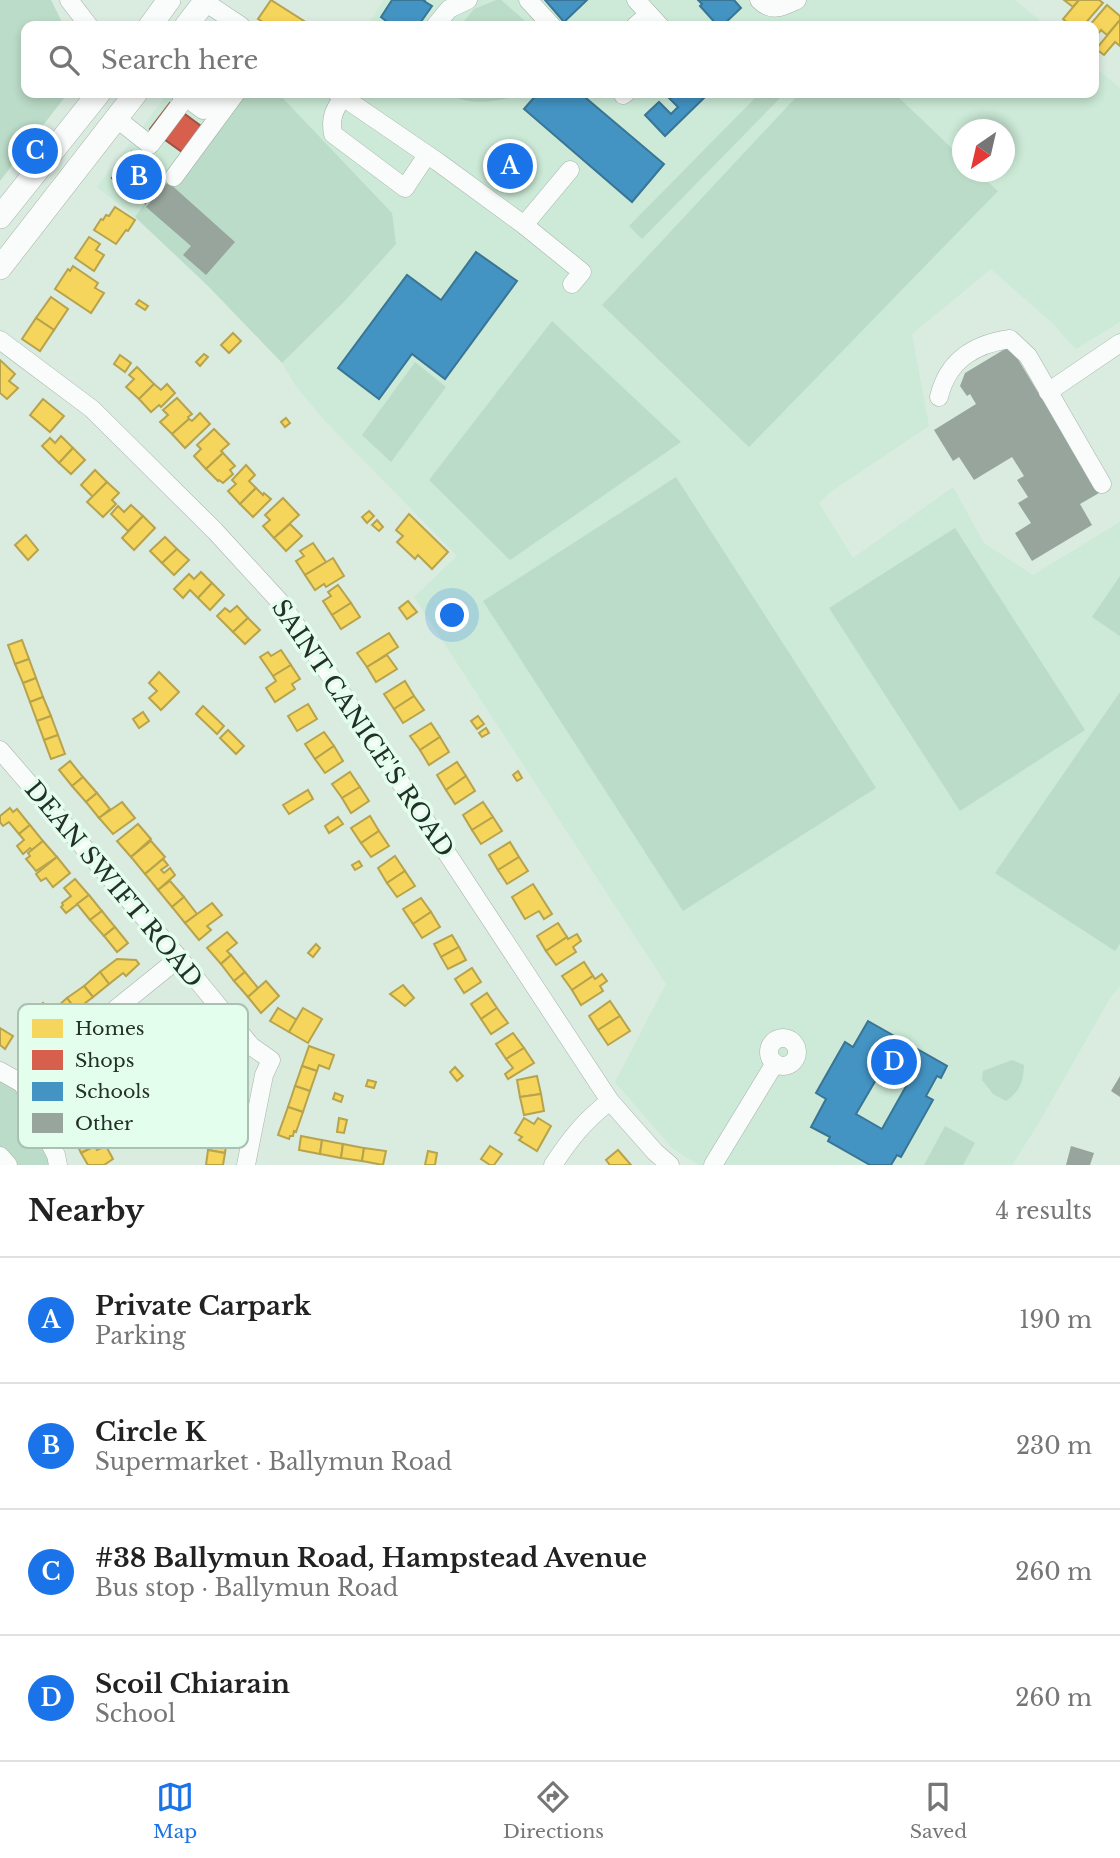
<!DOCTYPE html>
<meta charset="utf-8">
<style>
body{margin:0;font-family:"Libre Baskerville",serif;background:#f2f2f2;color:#222}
.compass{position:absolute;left:952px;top:119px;width:63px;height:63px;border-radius:50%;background:#fff;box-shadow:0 4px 10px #0003;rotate:214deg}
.you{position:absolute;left:453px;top:616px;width:24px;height:24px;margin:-18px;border:5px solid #fff;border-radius:50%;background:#1a73e8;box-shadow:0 0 0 10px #1a73e833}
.badge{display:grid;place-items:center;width:46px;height:46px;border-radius:50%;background:#1a73e8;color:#fff;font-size:23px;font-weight:700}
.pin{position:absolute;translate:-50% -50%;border:4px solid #fff;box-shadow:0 2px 7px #0006}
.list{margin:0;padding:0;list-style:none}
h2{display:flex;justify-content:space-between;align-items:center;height:91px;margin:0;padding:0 28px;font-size:30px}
h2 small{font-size:23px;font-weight:400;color:#767676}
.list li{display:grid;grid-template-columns:46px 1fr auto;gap:21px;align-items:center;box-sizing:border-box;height:126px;padding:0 28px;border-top:2px solid #e0e0e0}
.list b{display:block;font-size:26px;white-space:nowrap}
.list p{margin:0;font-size:23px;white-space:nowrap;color:#767676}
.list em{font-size:23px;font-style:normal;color:#767676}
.icon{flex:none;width:38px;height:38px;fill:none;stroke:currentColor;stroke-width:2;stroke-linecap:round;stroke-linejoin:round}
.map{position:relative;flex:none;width:1120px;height:1165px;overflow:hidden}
.search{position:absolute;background:#fff;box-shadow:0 4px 10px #0003;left:21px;right:21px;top:21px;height:77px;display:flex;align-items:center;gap:18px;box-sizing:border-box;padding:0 24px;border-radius:14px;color:#767676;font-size:26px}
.sheet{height:595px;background:#fff}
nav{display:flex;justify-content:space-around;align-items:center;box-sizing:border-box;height:98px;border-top:2px solid #e0e0e0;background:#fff;font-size:19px;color:#767676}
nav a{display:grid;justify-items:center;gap:4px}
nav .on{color:#1a73e8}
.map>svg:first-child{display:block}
</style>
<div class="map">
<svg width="1120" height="1165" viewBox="0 0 1120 1165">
<rect width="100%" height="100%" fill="#daebe0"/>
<!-- built -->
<g fill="#ccead7" fill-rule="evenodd">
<polygon points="384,0 1015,0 1046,26 367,26"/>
<path d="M1094 66 1120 88V322L1076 349 1052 323 991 269 912 334 929 426 829 493 819 503 853 558 953 487 984 543 1033 575 1120 522V986L1110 998 1037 1126 1012 1165H699L672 1148 615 1082 666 984 414 597 457 556 325 421 295 385 282 363 342 304 392 213 278 93H312L318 97 322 93H1094ZM962 130H1004V172H962Z"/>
<polygon points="168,93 223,93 135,217 97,187"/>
</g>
<!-- green -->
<g fill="#bbdcc8">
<polygon points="0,0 51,0 64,26 26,26 26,93 68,93 0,181"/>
<polygon points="496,0 501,0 531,26 460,26 474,9"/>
<polygon points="223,93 278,93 392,213 396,244 342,304 282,363 208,286 135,217"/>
<path d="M447 93H521L518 96C491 102 472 107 447 93Z"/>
<polygon points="760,93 785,93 642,239 629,226"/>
<polygon points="800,93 894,93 962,158 962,172 977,172 998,191 749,447 602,305"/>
<polygon points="552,321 681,442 510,560 429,480"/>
<polygon points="415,362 446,387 391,462 362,435"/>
<polygon points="676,477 876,788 683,911 483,601"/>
<polygon points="955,528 1085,730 960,811 829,608"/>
<polygon points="1120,576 1120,636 1092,617"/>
<polygon points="1120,692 1120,944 1115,951 995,873"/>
<path d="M1012 1060 1024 1065C1023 1082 1021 1090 1006 1101L993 1094 982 1080 983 1071Z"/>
<polygon points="0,1079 16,1090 36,1125 52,1165 2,1165 0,1162"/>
<polygon points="945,1126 975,1143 963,1165 924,1165"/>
</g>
<!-- homes -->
<g fill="#f6d55c" stroke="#b7a34c" stroke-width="2">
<polygon points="271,0 304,21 300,26 270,26 258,19"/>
<polygon points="1064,0 1079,0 1073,7"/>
<polygon points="1079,0 1099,0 1103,3 1083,26 1072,26 1063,19"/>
<polygon points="1107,5 1120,16 1120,20 1107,35 1101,30 1094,39 1094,26 1089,26"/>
<polygon points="1120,20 1120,46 1115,42 1104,55 1096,49"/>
<polygon points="115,207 135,220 128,231 126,230 116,244 94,230 101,219 103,220 106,215 109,216"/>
<polygon points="89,237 100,244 96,250 104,255 94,271 75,258"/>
<polygon points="73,266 98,283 95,288 104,293 91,313 55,289 68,269 70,271"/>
<polygon points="51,297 68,309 54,330 36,318"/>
<polygon points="139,300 148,306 145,310 136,304"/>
<polygon points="36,318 54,330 40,351 22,339"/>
<polygon points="233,333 241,341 229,353 221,345"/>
<polygon points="204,354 208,357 200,366 196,362"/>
<polygon points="120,355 131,363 125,372 114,364"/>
<polygon points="0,360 15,374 9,381 18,388 7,399 0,393"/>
<polygon points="137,367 154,384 139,399 126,387 134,379 129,375"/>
<polygon points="154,384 161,390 167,384 175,393 161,407 159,405 151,412 139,399"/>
<polygon points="177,398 192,414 188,417 189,419 172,434 160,422 168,415 163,410"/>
<polygon points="43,399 64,416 50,432 30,415"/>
<polygon points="200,413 210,424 185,448 172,434 189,419 192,421"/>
<polygon points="286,418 290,423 285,427 281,422"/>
<polygon points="214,429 229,444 221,451 223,453 206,469 194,456 201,449 197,445"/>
<polygon points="61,436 73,448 59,463 42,446 50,438 55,443"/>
<polygon points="73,448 85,460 71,474 59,463"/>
<polygon points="223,453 235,466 230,470 233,474 223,483 219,480 218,481 206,469"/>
<polygon points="246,465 255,475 249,481 256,488 240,504 228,491 236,484 232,480"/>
<polygon points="95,470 107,482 93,497 81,485"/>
<polygon points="107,482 119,493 112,500 116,504 103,517 87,502"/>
<polygon points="256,488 263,495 264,493 271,499 253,517 240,504"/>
<polygon points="283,498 299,515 274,538 263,526 270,520 265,515"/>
<polygon points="131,505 143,516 128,531 111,514 118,506 124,512"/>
<polygon points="369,511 374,516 367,523 362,517"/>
<polygon points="409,514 448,552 432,569 418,555 415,559 397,542 403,536 396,530"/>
<polygon points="143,516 155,528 134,550 122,538"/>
<polygon points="377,520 383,527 379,531 372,525"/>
<polygon points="290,524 302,536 286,551 274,538"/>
<polygon points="26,535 38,550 28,560 15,545"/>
<polygon points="165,537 177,549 162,563 150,551"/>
<polygon points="313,543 326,562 305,575 296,561 304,556 300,551"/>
<polygon points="177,549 189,560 174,575 162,563"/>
<polygon points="333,558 344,576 326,587 324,584 315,590 305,575"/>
<polygon points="201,572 212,583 198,598 190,590 183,598 174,589 189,574 194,579"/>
<polygon points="212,583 224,595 210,610 198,598"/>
<polygon points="338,585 351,603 332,615 323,601 331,596 328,592"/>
<polygon points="408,601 417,612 407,619 399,608"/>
<polygon points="351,603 360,617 341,629 332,615"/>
<polygon points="237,606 248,618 233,632 217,616 225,608 230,612"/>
<polygon points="248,618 260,630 245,644 233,632"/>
<polygon points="389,633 398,647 367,667 357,653"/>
<polygon points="22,640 29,659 15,664 8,645"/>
<polygon points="281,650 291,665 273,676 260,657 268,652 271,656"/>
<polygon points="387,655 397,669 376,682 367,667"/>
<polygon points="29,659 36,678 23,683 15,664"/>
<polygon points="291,665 300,679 292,684 295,689 275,702 266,688 276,681 273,676"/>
<polygon points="159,672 179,692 161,710 149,698 157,691 149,683"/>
<polygon points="36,678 43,697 30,702 23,683"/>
<polygon points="405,681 414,696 394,709 384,694"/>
<polygon points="414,696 424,710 403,723 394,709"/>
<polygon points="43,697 51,716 37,721 30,702"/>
<polygon points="308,704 317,719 297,731 288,716"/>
<polygon points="203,706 224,726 217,734 196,714"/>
<polygon points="143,712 149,721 139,728 133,719"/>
<polygon points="51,716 58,735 44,740 37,721"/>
<polygon points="478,716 484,724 477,729 471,721"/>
<polygon points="431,723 440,737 420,750 410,736"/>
<polygon points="486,728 489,733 482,737 479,733"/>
<polygon points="228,730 244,746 236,754 220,738"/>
<polygon points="324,732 334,746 315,759 305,744"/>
<polygon points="58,735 65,754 51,759 44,740"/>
<polygon points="440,737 449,752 429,765 420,750"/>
<polygon points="334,746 343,761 325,773 315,759"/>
<polygon points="70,761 83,777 72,786 59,770"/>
<polygon points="457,762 466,776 446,790 437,775"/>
<polygon points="518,771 522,778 517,781 513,775"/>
<polygon points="350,772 360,787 342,798 332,784"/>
<polygon points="466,776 475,791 455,804 446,790"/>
<polygon points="83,777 97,793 86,802 72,786"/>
<polygon points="360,787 369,801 351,813 342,798"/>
<polygon points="308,790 313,799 289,814 283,805"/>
<polygon points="97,793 110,809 99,818 86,802"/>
<polygon points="122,802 135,818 113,834 99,818"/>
<polygon points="483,802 493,817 472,830 463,815"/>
<polygon points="10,808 13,812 17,809 30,825 19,834 9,822 3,826 0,822 0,816"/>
<polygon points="370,816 379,831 361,843 351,828"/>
<polygon points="338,817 343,824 329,833 325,826"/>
<polygon points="493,817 502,831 481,844 472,830"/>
<polygon points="138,824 151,839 131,857 117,841"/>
<polygon points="30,825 43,841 32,850 30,848 23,854 17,846 24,840 19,834"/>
<polygon points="379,831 389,846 371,857 361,843"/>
<polygon points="43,841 57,857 36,871 26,859 30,856 28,853"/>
<polygon points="151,841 165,857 145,874 131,857"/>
<polygon points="510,842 519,857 498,870 489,855"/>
<polygon points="395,856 405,871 387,883 378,868"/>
<polygon points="57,857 70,873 53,887 46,878 41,881 36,874"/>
<polygon points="519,857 528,871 507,884 498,870"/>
<polygon points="163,859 168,865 161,870 164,873 170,868 175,875 158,890 145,874"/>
<polygon points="359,861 362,866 355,870 352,865"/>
<polygon points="405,871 415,886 397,897 387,883"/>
<polygon points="75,879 89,895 66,913 61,907 63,905 62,903 71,896 64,888"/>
<polygon points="170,881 184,897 172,907 158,890"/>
<polygon points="533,884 552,914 544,919 539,911 525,919 512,897"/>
<polygon points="89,895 102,911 90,920 77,904"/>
<polygon points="184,897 197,914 185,923 172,907"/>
<polygon points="421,898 431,912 413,924 403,909"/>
<polygon points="212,903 222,915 207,926 211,930 199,940 185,923"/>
<polygon points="102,911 115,927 104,936 90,920"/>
<polygon points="431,912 440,927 422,938 413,924"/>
<polygon points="558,923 567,937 546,951 537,936"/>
<polygon points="115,927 128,943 117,952 104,936"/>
<polygon points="227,932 237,943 227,951 231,955 221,964 207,948"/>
<polygon points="577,934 581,941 573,947 576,952 556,965 546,951 567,937 568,939"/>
<polygon points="452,935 459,947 441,957 434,944"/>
<polygon points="316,944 320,948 313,957 308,953"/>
<polygon points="459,947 466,960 448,969 441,957"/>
<polygon points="231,955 245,972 234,981 221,964"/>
<polygon points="117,959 136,960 139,964 126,976 123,973 109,984 100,972"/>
<polygon points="584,962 593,976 572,990 562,976"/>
<polygon points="472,968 481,982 464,993 455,979"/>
<polygon points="100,972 109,984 93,997 84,986"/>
<polygon points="245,972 258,988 248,997 234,981"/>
<polygon points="602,974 607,981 600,986 603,991 581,1005 572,990 593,976 595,979"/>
<polygon points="266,981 279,996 261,1013 248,997"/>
<polygon points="403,985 414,998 405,1006 390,994"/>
<polygon points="84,986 93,997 76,1010 67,998"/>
<polygon points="487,993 497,1008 481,1019 471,1004"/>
<polygon points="67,998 76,1010 60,1023 51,1012"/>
<polygon points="610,1001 620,1016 598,1030 589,1016"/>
<polygon points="43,1003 60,1023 43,1036 34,1024 44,1017 37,1008"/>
<polygon points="278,1008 297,1020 289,1032 270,1021"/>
<polygon points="303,1008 322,1019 308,1043 289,1032"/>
<polygon points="497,1008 508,1023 491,1034 481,1019"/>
<polygon points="620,1016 630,1031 608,1045 598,1030"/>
<polygon points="0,1028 13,1036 5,1049 0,1045"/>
<polygon points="513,1033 524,1048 506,1059 496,1044"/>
<polygon points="309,1046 334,1055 329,1069 319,1065 317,1071 302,1066"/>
<polygon points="524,1048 534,1063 508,1079 505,1074 513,1068 506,1059"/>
<polygon points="302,1066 317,1071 310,1091 295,1086"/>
<polygon points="455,1067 463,1076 457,1081 450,1072"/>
<polygon points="537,1076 541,1094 520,1097 517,1080"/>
<polygon points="368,1080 376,1082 374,1088 366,1086"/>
<polygon points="295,1086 310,1091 303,1112 288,1107"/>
<polygon points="335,1093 343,1096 341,1102 333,1099"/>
<polygon points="541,1094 544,1111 524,1115 520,1097"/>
<polygon points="288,1107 303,1112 296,1132 294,1131 293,1136 290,1136 289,1139 278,1135"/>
<polygon points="339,1118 347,1120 344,1133 337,1132"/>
<polygon points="524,1118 534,1124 538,1118 551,1126 537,1151 519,1140 522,1137 515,1133"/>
<polygon points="86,1127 95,1146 81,1153 72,1134"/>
<polygon points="212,1129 228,1132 225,1153 208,1150"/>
<polygon points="301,1136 322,1140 320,1154 299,1150"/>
<polygon points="322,1140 343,1144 341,1158 320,1154"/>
<polygon points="343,1144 364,1148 362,1161 341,1158"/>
<polygon points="95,1146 97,1150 106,1146 113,1159 104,1165 88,1165 81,1153"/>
<polygon points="490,1146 502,1154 494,1165 490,1165 481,1159"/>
<polygon points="364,1148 386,1151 383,1165 362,1161"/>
<polygon points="208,1150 225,1153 223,1165 206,1165"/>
<polygon points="618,1150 631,1165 610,1165 606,1160"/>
<polygon points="428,1151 437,1153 435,1165 425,1165"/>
</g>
<!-- shops -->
<g fill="#d6604d" stroke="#a05142" stroke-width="2">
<polygon points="170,103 201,126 182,152 150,129"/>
<polygon points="132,152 165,176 145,203 112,178"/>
</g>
<!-- schools -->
<g fill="#4393c3" stroke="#397594" stroke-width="2" fill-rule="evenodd">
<polygon points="392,0 425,0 424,1 432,6 418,26 383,26 386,21 381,17"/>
<polygon points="545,0 587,0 564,22"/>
<polygon points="698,0 734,0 741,8 722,26 718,26 700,6 702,4"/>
<polygon points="538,93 580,93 664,164 632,202 524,109"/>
<polygon points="664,93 703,93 706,96 665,136 645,115 659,102 671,114 678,107"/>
<polygon points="476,252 517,281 445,379 412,354 379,399 338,368 407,275 441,300"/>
<path d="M868 1021 947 1066 941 1078 937 1076 926 1096 933 1100 901 1157 897 1155 891 1165H870L828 1141 830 1137 811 1127 826 1099 816 1093 845 1042 853 1047ZM884 1066 909 1081 882 1129 856 1114Z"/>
</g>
<!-- building -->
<g fill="#97a59c">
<polygon points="168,182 235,242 206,275 183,255 191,246 146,207"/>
<polygon points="1010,346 1099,493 1080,504 1092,525 1032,561 1015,533 1031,523 1018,503 1028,497 1017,480 1024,476 1012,457 974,480 959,457 953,461 934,430 976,404 970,394 967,396 960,386 965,373"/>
<polygon points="1120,1076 1120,1097 1111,1091"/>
<polygon points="1071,1146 1094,1153 1090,1165 1066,1165"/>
</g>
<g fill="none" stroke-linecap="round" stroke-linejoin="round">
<!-- minor casing -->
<g stroke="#a5b2aa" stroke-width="19">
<g id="minor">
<polyline points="69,0 89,26"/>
<polyline points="528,0 552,26"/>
<polyline points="636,0 660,26"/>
<path d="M759 0C772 13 782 7 797 0"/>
<polyline points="205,2 241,26"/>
<polyline points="435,26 449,9 468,0"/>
<polyline points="635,26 649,14"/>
<polyline points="180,93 203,110 216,93"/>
<polyline points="337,93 438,162 524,225 570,170"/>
<polyline points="623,95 626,93"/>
<path d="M343 97C334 110 330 118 333 134L405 188 427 155"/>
<polyline points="116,118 150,145 189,93"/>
<polyline points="174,177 236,93"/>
<polyline points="524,225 582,272 572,284"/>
<polyline points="0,340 92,409 215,531 281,603 335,683 610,1101 655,1152 670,1165"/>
<polyline points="1048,392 1120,343"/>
<path d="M939 397C948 360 974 344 1010 339L1028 356 1102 484"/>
<polyline points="0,750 179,958 251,1046 271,1060 264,1075 246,1165"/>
<circle cx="783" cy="1052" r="14"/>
<polyline points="0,1071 23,1084 40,1124 56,1155 58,1165"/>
<polyline points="23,1084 179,958"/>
<polyline points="0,1156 8,1165"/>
<path d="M553 1165C570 1139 585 1120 610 1101"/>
<polyline points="713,1165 775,1063"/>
</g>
</g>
<!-- major casing -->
<g stroke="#a5b2aa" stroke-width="24">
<g id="major">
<polyline points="150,26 169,0"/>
<polyline points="186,26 206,0"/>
<polyline points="0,217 99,93"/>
<polyline points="0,268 136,93"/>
</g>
</g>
<!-- minor -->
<use href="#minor" stroke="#f9fcfa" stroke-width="18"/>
<!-- major -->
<use href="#major" stroke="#f9fcfa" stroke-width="23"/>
</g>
<g text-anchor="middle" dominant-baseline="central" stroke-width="7" stroke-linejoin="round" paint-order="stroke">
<!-- street labels -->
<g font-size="24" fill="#232f27" stroke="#e4feee">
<text transform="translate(363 728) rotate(56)">SAINT CANICE'S ROAD</text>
<text transform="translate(114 884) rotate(50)">DEAN SWIFT ROAD</text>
</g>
</g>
<!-- legend -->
<rect x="18" y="1004" width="230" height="144" rx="10" fill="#e4feee" stroke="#aac0b2" stroke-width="2"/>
<rect x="32" y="1019" width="31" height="19" fill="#f6d55c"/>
<rect x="32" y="1050" width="31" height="20" fill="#d6604d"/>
<rect x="32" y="1082" width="31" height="19" fill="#4393c3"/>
<rect x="32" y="1113" width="31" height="20" fill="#97a59c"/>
<g font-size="19" fill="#232f27">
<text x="75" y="1035">Homes</text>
<text x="75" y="1067">Shops</text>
<text x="75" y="1098">Schools</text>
<text x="75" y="1130">Other</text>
</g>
</svg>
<svg class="compass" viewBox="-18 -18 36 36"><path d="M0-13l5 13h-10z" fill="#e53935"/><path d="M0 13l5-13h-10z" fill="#767676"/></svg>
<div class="you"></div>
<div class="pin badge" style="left:510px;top:166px">A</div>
<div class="pin badge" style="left:139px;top:177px">B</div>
<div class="pin badge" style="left:35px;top:151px">C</div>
<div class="pin badge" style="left:894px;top:1062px">D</div>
<div class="search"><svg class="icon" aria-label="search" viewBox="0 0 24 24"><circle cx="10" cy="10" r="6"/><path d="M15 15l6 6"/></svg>Search here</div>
</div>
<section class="sheet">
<h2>Nearby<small>4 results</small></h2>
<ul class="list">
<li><span class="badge">A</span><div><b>Private Carpark</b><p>Parking</p></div><em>190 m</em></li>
<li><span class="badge">B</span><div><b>Circle K</b><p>Supermarket · Ballymun Road</p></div><em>230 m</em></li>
<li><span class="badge">C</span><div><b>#38 Ballymun Road, Hampstead Avenue</b><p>Bus stop · Ballymun Road</p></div><em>260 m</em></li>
<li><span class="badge">D</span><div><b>Scoil Chiarain</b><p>School</p></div><em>260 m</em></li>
</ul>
</section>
<nav>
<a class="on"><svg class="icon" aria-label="map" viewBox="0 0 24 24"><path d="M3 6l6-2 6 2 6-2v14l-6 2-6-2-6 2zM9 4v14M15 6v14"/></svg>Map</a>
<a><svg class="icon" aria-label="directions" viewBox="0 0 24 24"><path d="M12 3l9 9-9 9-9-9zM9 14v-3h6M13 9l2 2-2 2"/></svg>Directions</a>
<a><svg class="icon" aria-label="saved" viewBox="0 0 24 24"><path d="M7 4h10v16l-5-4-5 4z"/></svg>Saved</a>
</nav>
